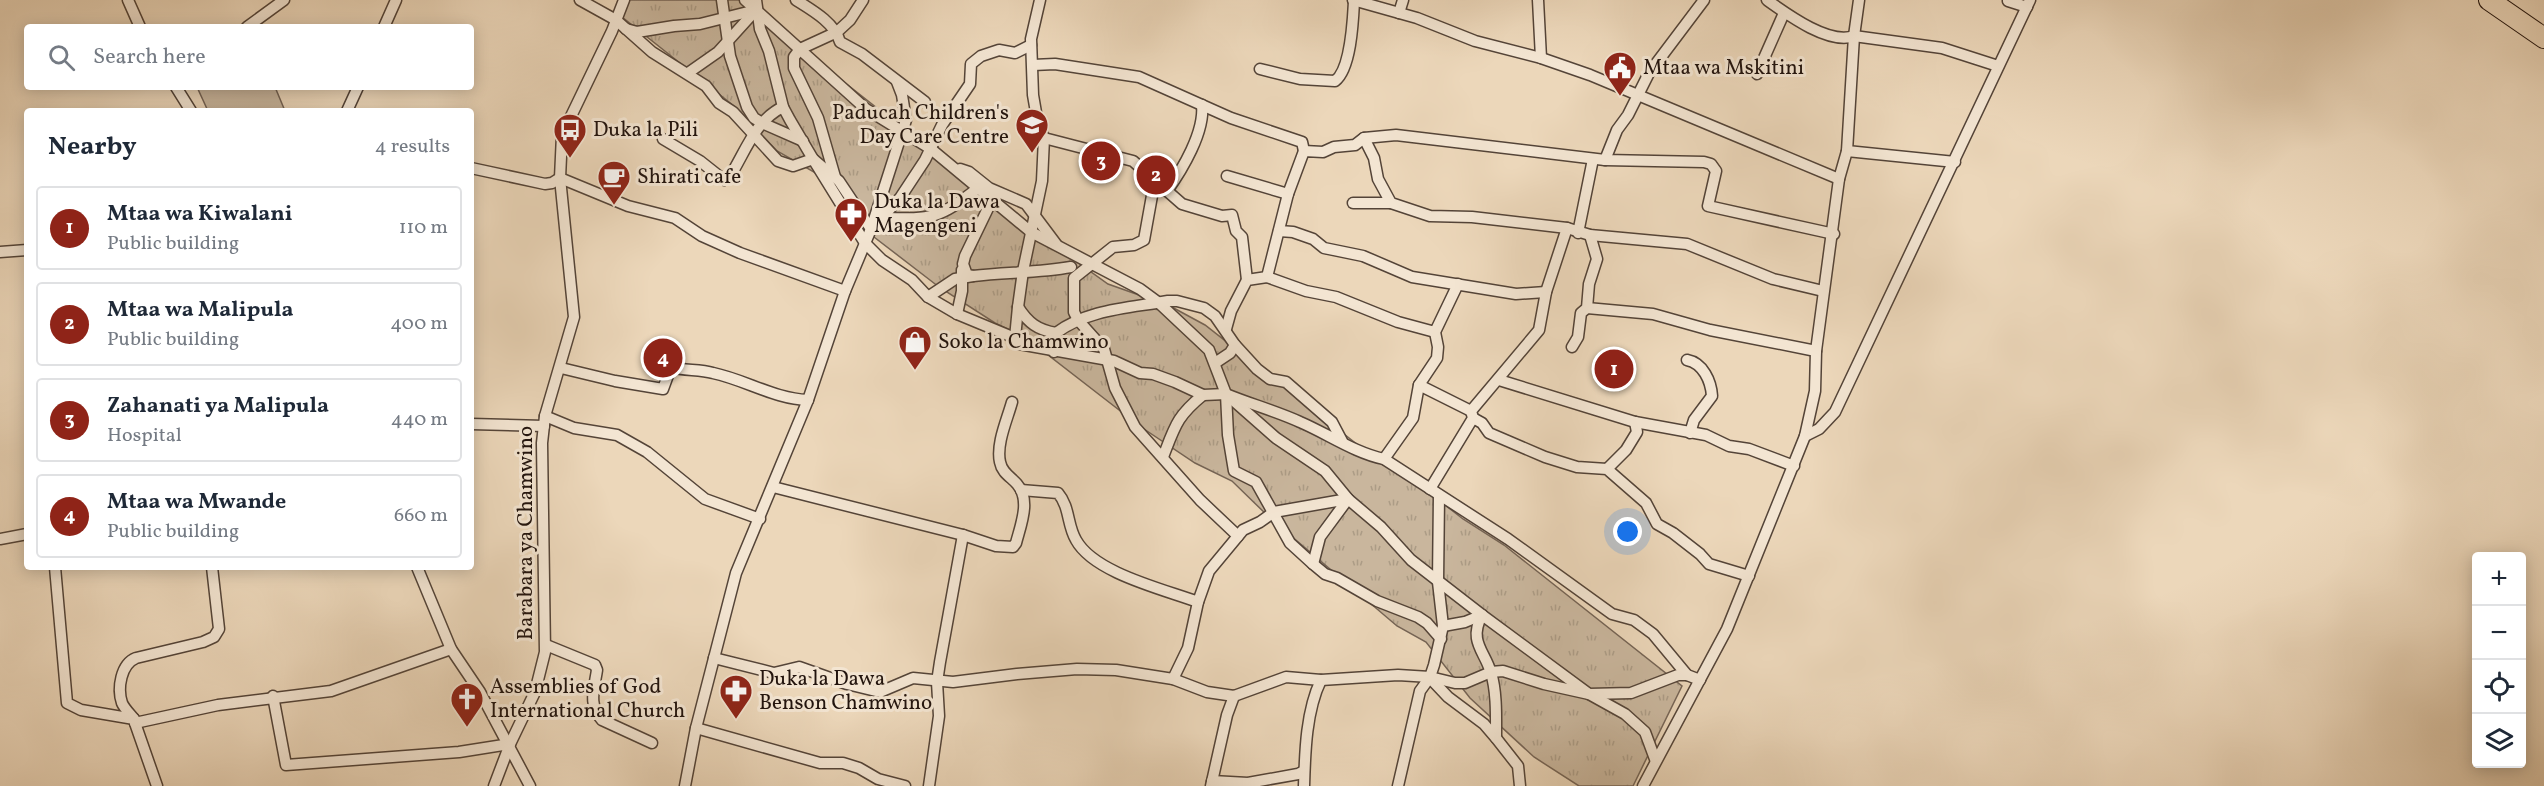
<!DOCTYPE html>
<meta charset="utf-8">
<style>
body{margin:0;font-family:Vollkorn,serif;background:#f6f6f7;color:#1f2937}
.controls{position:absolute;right:18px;bottom:18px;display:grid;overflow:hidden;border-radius:6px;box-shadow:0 3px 15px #0003}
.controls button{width:54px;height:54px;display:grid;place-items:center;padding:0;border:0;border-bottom:2px solid #e0e1e3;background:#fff;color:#1f2937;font:30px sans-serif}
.you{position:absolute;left:1628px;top:532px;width:21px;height:21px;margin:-15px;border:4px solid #fff;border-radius:50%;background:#1a73e8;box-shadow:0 0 0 9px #1a73e833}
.badge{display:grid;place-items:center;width:39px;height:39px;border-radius:50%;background:#8f2418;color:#fff;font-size:20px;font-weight:700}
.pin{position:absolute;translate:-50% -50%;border:3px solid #fff;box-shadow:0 2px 6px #0006}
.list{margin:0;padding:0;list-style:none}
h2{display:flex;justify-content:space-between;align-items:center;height:78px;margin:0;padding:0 24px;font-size:26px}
h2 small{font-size:20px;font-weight:400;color:#747a83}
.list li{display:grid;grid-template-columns:39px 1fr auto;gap:18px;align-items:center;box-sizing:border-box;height:84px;margin:0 12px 12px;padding:0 12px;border:2px solid #e0e1e3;border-radius:6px}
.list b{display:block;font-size:22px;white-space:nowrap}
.list p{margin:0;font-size:20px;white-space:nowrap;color:#747a83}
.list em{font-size:20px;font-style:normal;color:#747a83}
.icon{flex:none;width:33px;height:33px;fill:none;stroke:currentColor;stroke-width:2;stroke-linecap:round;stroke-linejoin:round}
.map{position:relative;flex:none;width:2544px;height:786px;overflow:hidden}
.search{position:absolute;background:#fff;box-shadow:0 3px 15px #0003;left:24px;top:24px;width:450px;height:66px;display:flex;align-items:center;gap:15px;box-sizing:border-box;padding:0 21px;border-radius:6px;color:#747a83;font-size:22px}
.panel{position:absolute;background:#fff;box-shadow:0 3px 15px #0003;left:24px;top:108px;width:450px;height:462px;border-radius:6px}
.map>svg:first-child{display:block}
</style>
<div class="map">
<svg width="2544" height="786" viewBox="0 0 2544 786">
<defs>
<pattern id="grass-tufts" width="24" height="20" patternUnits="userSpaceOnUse" patternTransform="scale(1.5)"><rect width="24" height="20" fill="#c9b69d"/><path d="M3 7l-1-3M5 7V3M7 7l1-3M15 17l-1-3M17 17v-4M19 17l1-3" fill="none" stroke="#ac9c86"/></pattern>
</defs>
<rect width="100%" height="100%" fill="#ecd7ba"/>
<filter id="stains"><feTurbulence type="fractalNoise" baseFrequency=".00333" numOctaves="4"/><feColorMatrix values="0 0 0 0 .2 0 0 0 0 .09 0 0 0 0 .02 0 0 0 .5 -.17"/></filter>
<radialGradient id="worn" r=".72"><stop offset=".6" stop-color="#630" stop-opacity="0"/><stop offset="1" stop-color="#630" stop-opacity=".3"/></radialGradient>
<!-- grass -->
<polygon fill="url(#grass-tufts)" stroke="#756455" stroke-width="1.5" points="623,0 740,0 1024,224 1108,284 1170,306 1205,325 1372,456 1422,487 1463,519 1504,545 1682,686 1633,786 1579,786 1534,757 1470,698 1426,642 1397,626 1270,518 1232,481 1195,463 1141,427 1026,338 995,323 939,287 874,237 835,184 777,151 734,106 617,13"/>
<!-- garden -->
<polygon fill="#c9b69d" stroke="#756455" stroke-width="1.5" points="197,87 275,87 285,111 208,111"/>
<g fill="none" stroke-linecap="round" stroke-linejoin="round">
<!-- street casing -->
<g stroke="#544438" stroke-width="13">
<g id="street">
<polyline points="128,0 140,27"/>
<polyline points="580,0 616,20 652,52 706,86 719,103 733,112 778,161 793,166 813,159 865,243 882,260 912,280 928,297 957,314 1015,338"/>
<polyline points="722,0 730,56 747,107 754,118 762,123 803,141"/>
<path d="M745 0 866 109 931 149 1031 232 1140 289 1159 303 1209 350 1226 394C1250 404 1276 411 1300 422 1328 434 1355 453 1384 459L1508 539 1612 614 1634 620 1653 634 1687 675 1700 680"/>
<polyline points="756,0 760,29 769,51 783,107 790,120 813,159 839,181 871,229"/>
<path d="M796 0C812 10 835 23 840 42L862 54 925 102"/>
<polyline points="1040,0 1031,39 1033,95 1038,124 1044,138 1042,181 1023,271 1018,307 1015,338 1019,344 1114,361 1140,373 1153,374 1175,382 1203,395 1226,394 1276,438 1325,471 1348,499 1381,527 1411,560 1482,615 1589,694 1631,693 1678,675 1687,675"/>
<polyline points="1353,0 1417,18 1475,41 1541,58 1590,75 1839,179"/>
<polyline points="1538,0 1541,58"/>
<path d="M1767 0C1788 15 1829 45 1854 36L1942 48 1998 66"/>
<polyline points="2008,1 2027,7"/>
<polyline points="1399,13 1403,0"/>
<polyline points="247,27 284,0"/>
<polyline points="384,27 396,0"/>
<polyline points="626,29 637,32 674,26 700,24 756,10"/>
<polyline points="1033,65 1055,64 1139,77 1231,118 1302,142 1304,151"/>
<path d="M1260 69 1300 79 1335 81C1351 69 1353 21 1354 1"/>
<polyline points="688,73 718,52 756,10"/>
<polyline points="1757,74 1784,13"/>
<polyline points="176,87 191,111"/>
<polyline points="347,111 358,87"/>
<polyline points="1044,138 1133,161 1182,204 1222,216 1232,215 1236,231 1242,237 1247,280"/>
<polyline points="1364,138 1374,158 1378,179 1391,203 1430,216 1472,217 1567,228 1590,235 1687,244 1773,279 1823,291"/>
<path d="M663 139 700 161 724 180 729 178C745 153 755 120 783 107"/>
<polyline points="1847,151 1955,162"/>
<polyline points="1605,160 1617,130 1628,115 1649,73 1704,0"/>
<polyline points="471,168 545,184 552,183 560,178 628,206 675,218 702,236 740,253 845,291"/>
<polyline points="960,169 969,172 989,188 1026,204 1056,244"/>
<polyline points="1227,176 1288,194"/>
<polyline points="835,177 818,118 794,68 794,57 800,49 837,32 850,20 863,0"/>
<polyline points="1155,179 1144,240 1134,245 1113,247 1074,278 1074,312 1078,320 1104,349 1115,388 1135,427 1200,500 1238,536"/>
<path d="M1167 191C1182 170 1205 132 1202 105"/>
<path d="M992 200 965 256 963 264 967 275 973 276C1006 272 1038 273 1071 267"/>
<polyline points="1353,203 1391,203"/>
<path d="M882 218C931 219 938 220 978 188"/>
<polyline points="873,227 900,198 925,160 942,125 970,84 971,64 981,56 999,50 1015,53 1031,45"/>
<polyline points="1279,231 1293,232 1313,239 1324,248 1363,256 1412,277 1516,294 1546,292"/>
<polyline points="1578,233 1593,159"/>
<polyline points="0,252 27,250"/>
<polyline points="1267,277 1306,291 1336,297 1398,322 1435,332"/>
<polyline points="928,297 955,279 973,276"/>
<path d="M1018 307C1028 323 1038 330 1056 333"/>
<polyline points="1587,308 1653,314 1710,330 1816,351"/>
<polyline points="957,314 962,291 962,270"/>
<polyline points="1226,329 1231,311 1247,280 1267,277 1288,194 1304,151 1323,152 1334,147 1355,145 1364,138 1396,135 1605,160 1704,162 1711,164 1716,171 1708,206 1834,234"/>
<polyline points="1572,347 1578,337 1581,313 1587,308 1589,284 1597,259 1590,235"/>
<path d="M1054 352 1056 333C1088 309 1130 308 1168 301H1177L1204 308 1215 316 1235 345 1257 369 1270 379 1286 382 1332 422 1342 441"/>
<path d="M1687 360C1703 363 1711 381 1712 396L1694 420 1690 433"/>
<polyline points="1215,363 1230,353 1235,345"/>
<path d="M561 368 615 381 663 389 671 367C685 371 699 369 713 373 746 380 775 399 808 400"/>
<polyline points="1499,380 1635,422 1706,435 1729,446 1749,449 1794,466"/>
<polyline points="1419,385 1471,411"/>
<polyline points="1226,394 1228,435 1234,471 1256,482 1290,543 1313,564 1325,574 1337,578 1377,601 1418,617 1427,623 1441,639"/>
<polyline points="545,416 574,428 617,435 647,452 705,499 760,519"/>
<polyline points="1473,418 1482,423 1489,433 1545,457 1577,467 1607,469 1646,503 1657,524 1673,533 1700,554 1709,564 1749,576"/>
<polyline points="471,424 544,426"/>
<polyline points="1805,436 1819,429 1835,412 2030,0"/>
<path d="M1163 457C1175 426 1177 416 1203 395"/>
<polyline points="1384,459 1413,418 1419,385 1437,358 1438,347 1435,332 1458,284"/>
<polyline points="1607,469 1626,450 1637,432 1635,422"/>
<path d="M773 487 963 535 996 546 1013 547 1016 543C1021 524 1031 500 1017 484 1011 477 1002 473 1000 462 996 444 1007 420 1012 402"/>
<polyline points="1430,489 1473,418 1471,411 1539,330 1546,292 1567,228"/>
<path d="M1021 490 1058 493C1070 507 1067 525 1076 540 1094 573 1163 589 1198 602"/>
<polyline points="0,539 27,534"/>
<polyline points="1313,564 1320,537 1348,499"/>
<polyline points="55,567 67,703 81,710 134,719 135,723 218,705 331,691 451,649"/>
<polyline points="417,567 451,649 480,692 530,786"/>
<path d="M1482 615C1468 642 1485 651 1491 673 1497 692 1496 718 1496 738"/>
<polyline points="1443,626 1465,622 1482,615"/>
<path d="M546 645 595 665 597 670C594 690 588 705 602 720L652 743"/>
<polyline points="714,658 774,673 799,667 847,684 880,692 913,678 953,682 1017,674 1077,669 1116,670 1173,679 1207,692 1234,696 1286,677 1321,680 1398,675 1430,677 1455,683 1465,683 1491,672 1503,671 1544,684 1589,694 1625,714 1645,732 1655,759"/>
<polyline points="1430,678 1448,697 1484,724 1496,738 1518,766 1520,786"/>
<polyline points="1173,679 1188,648 1198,602 1209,571 1243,530 1260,522 1274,512 1348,499"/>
<polyline points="273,696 286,765 459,752 510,744"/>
<path d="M134 719C130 714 124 708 122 703 117 688 121 664 136 658L203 642 214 637 219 629 212 567"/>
<polyline points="135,723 157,786"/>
<polyline points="696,728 820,763 843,763 859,768 878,779 905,786"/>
<polyline points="1212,781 1248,783 1298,774 1304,771"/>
<polyline points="494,786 510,744 535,692 545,652 542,443 545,416 574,317 560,178 562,135 612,31 624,0"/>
<polyline points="685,786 696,728 736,573 808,400 845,291 871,229 906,120 902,95 897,82"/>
<polyline points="929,786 939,716 937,682 940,662 963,535"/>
<polyline points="1211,786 1227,715 1234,696"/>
<path d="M1304 786C1305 752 1306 711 1321 680"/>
<polyline points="1398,786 1420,691 1430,677 1434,665 1443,626 1438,582 1439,495"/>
<polyline points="1643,786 1727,629 1805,436 1815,391 1816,351 1839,179 1847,151 1854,36 1859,0"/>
</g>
</g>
<!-- highway casing -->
<g stroke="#21130d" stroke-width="22">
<polyline id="highway" points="2489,0 2544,38"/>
</g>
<!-- street -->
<use href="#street" stroke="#f3e5d2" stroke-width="10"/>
<!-- highway -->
<use href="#highway" stroke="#ecd7ba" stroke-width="20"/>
</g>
<!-- icons -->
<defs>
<g id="civic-pin" transform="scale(1.725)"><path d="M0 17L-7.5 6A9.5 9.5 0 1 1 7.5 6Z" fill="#8f2418" stroke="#f3e5d2"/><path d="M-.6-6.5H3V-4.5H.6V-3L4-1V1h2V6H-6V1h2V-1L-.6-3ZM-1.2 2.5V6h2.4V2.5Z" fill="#fff"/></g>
<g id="school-pin" transform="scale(1.725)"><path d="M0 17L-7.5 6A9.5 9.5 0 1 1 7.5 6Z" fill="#8f2418" stroke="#f3e5d2"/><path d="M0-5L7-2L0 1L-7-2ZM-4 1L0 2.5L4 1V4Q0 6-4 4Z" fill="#fff"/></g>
<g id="bus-pin" transform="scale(1.725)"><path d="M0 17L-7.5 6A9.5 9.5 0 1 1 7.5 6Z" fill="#8f2418" stroke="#f3e5d2"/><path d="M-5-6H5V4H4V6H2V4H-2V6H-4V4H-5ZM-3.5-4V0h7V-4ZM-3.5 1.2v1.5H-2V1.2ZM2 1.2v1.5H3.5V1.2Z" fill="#fff"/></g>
<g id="cafe-pin" transform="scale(1.725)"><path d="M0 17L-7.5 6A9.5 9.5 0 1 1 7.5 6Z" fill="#8f2418" stroke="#f3e5d2"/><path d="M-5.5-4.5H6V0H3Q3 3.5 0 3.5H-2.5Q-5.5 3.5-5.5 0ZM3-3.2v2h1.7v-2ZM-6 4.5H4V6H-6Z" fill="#fff"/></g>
<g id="pharmacy-pin" transform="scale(1.725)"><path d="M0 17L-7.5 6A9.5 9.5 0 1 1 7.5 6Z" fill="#8f2418" stroke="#f3e5d2"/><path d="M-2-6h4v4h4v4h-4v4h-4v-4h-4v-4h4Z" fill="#fff"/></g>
<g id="shop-pin" transform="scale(1.725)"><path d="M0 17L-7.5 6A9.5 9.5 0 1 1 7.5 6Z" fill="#8f2418" stroke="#f3e5d2"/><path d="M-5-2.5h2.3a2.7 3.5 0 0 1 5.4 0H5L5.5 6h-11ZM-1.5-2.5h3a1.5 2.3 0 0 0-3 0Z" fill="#fff"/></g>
<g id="church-pin" transform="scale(1.725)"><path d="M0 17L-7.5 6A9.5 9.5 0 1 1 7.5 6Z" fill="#8f2418" stroke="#f3e5d2"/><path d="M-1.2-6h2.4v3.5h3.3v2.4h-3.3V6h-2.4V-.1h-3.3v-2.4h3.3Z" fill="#fff"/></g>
</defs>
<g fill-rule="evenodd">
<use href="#civic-pin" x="1620" y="68"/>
<use href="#school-pin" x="1032" y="125"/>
<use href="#bus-pin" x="570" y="130"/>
<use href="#cafe-pin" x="614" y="177"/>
<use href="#pharmacy-pin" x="851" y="214"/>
<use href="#shop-pin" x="915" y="342"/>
<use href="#pharmacy-pin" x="736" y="691"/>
<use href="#church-pin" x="467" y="699"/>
</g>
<g text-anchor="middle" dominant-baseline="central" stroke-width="6" stroke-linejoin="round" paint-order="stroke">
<!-- poi labels -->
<g font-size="21" fill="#21130d" stroke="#f3e5d2" text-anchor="start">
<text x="1643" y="68">Mtaa wa Mskitini</text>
<text x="1009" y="113" text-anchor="end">Paducah Children's<tspan x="1009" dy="24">Day Care Centre</tspan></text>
<text x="593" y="130">Duka la Pili</text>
<text x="637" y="177">Shirati cafe</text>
<text x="874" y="202">Duka la Dawa<tspan x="874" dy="24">Magengeni</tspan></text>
<text x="938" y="342">Soko la Chamwino</text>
<text x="759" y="679">Duka la Dawa<tspan x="759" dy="24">Benson Chamwino</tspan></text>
<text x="490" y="687">Assemblies of God<tspan x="490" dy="24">International Church</tspan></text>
</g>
<!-- street labels -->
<g font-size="21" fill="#21130d" stroke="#f3e5d2">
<text transform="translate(526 533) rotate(-90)">Barabara ya Chamwino</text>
</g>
</g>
<rect width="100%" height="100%" filter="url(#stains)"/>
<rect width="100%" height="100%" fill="url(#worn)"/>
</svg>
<div class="controls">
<button>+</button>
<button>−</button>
<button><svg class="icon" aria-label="locate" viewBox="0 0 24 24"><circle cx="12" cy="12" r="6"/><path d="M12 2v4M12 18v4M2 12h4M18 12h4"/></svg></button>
<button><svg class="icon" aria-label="layers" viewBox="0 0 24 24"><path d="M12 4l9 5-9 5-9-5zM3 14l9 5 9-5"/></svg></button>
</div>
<div class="you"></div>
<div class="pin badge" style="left:1614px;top:369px">1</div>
<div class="pin badge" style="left:1156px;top:175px">2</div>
<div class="pin badge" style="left:1101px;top:161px">3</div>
<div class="pin badge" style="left:663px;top:358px">4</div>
<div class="search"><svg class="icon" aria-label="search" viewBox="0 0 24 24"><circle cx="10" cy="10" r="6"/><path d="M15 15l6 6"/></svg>Search here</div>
<section class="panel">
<h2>Nearby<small>4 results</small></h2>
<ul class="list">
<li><span class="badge">1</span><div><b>Mtaa wa Kiwalani</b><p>Public building</p></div><em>110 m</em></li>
<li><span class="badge">2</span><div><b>Mtaa wa Malipula</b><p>Public building</p></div><em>400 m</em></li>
<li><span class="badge">3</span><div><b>Zahanati ya Malipula</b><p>Hospital</p></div><em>440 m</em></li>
<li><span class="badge">4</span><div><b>Mtaa wa Mwande</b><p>Public building</p></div><em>660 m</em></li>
</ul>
</section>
</div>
